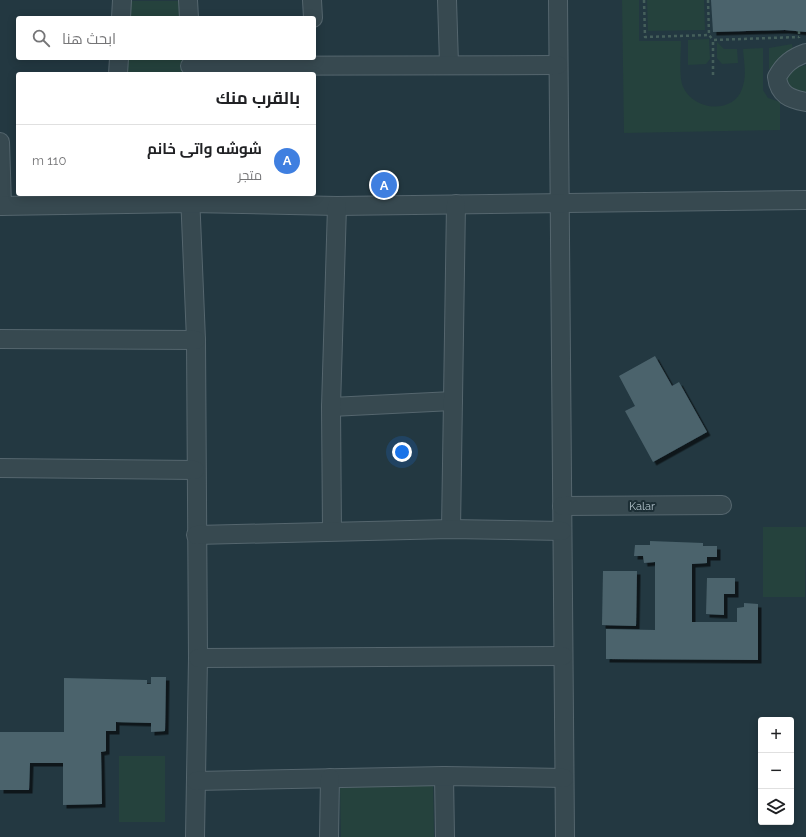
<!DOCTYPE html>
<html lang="ar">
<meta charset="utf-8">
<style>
body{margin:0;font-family:Raleway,Cairo,sans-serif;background:#f2f2f2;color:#202124;direction:rtl}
.controls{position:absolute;right:12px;bottom:12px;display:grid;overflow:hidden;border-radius:4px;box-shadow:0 2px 10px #0003}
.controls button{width:36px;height:36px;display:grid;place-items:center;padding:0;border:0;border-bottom:1px solid #e0e0e0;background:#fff;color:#202124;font:20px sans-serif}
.you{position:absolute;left:402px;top:452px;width:14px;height:14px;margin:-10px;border:3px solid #fff;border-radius:50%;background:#1a73e8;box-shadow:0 0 0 6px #1a73e833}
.badge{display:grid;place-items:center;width:26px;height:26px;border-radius:50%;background:#2563eb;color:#fff;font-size:13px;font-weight:700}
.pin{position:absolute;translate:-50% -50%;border:2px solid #fff;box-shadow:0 1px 4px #0006}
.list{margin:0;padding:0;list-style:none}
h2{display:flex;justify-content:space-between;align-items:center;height:52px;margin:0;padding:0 16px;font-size:17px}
h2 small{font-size:13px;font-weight:400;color:#757577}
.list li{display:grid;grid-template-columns:26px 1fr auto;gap:12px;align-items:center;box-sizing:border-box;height:72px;padding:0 16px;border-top:1px solid #e0e0e0}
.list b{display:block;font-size:15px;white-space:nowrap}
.list p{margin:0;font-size:13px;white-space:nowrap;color:#757577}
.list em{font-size:13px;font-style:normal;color:#757577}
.icon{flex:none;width:22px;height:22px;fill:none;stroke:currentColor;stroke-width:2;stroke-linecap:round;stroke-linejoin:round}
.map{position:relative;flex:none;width:806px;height:837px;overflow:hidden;direction:ltr}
.search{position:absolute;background:#fff;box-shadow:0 2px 10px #0003;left:16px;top:16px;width:300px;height:44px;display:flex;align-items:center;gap:10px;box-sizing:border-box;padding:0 14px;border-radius:4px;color:#757577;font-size:15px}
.panel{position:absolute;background:#fff;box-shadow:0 2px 10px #0003;left:16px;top:72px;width:300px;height:124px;border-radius:4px;direction:rtl}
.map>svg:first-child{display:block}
</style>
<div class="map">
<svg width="806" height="837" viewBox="0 0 806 837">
<defs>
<filter id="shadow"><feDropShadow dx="3.5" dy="3.5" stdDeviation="0" flood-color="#0009"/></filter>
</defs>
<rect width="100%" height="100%" fill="#233841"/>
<!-- green -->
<g fill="#25423d">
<path d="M622 0H639V41H681C681 52 679 73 682 84 691 111 733 115 742 89 747 76 744 63 743 49L763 48V90L768 98 780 102V130L624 133Z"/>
<polygon points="647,0 704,0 705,30 648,31"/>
<polygon points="129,1 184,1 183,18 129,18"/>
<polygon points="709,39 710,59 706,64 688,65 688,40"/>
<polygon points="717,42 724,49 737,49 738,63 722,64 717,58"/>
<polygon points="792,44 793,51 774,69 769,69 769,48"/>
<polygon points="128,58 183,58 182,74 128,74"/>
<path d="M806 65V93C794 90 788 88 786 75L795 68Z"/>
<polygon points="763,527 806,527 805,597 763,597"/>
<rect x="119" y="756" width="46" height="66"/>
<polygon points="433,783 434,837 341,837 340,785"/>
</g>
<!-- building -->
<g fill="#4b636c" filter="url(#shadow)">
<polygon points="711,0 806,0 806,32 785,30 713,32"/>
<polygon points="655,356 672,386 679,382 707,432 653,462 625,411 635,406 619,376"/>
<polygon points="650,541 703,543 703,546 717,546 717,557 707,557 707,563 692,564 692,622 737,622 737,608 744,607 744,603 758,604 758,660 606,659 606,629 655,630 655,562 644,563 643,556 634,556 635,545 650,545"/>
<polygon points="603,571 637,571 636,626 602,625"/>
<polygon points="707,578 735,578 735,594 724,594 724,615 706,614"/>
<polygon points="151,677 166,677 165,731 151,732 151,723 116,722 116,731 106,731 106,751 101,752 102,804 63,805 63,763 30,763 29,790 0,790 0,732 64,732 64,678 147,680 147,684 151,684"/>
</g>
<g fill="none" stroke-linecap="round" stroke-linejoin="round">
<!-- minor casing -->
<g stroke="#55666e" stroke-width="20">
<g id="minor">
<polyline points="188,0 189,18"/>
<polyline points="312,0 313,18"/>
<polyline points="447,0 449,64"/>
<polyline points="558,0 565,837"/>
<polyline points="121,18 122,0"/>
<path d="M806 53C792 58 784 64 777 77 779 95 790 99 806 102"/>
<polyline points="190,66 558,65"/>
<polyline points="118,74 119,58"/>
<polyline points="0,142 2,206"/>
<polyline points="190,194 196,340 198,658 195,837"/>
<polyline points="0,206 190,203 337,206 806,200"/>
<polyline points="0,339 196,340"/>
<polyline points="331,407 453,401"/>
<polyline points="0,468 195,470"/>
<polyline points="562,506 722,505"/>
<polyline points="451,529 456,204"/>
<polyline points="332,531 331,407 337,206"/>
<polyline points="196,535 451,529 562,531"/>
<polyline points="198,658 563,656"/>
<polyline points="444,776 445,837"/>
<polyline points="196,781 444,776 564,778"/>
<polyline points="329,837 330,778"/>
</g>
</g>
<!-- path -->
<g stroke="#455f5b" stroke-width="2.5" stroke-dasharray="3 3" stroke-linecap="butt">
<polyline points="644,0 645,37 709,35 713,40"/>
<polyline points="708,0 709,35"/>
<polyline points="799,31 799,38"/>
<polyline points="713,75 713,40 799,37"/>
</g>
<!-- minor -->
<use href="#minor" stroke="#374950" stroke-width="18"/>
</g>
<g text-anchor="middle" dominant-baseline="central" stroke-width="4" stroke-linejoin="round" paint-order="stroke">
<!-- street labels -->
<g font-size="11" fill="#b3c3cb" stroke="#1c2e35">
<text x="642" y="506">Kalar</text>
</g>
</g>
</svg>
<div class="controls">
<button>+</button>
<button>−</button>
<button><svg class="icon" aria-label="layers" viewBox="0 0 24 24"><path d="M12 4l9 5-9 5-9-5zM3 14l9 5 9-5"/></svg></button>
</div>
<div class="you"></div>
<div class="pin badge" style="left:384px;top:185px;background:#3f7fe0">A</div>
<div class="search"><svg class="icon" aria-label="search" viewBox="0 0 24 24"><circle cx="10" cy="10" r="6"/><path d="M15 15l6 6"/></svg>ابحث هنا</div>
<section class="panel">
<h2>بالقرب منك<small></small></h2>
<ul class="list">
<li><span class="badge" style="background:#3f7fe0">A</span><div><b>شوشه واتى خانم</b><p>متجر</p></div><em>110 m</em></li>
</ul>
</section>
</div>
